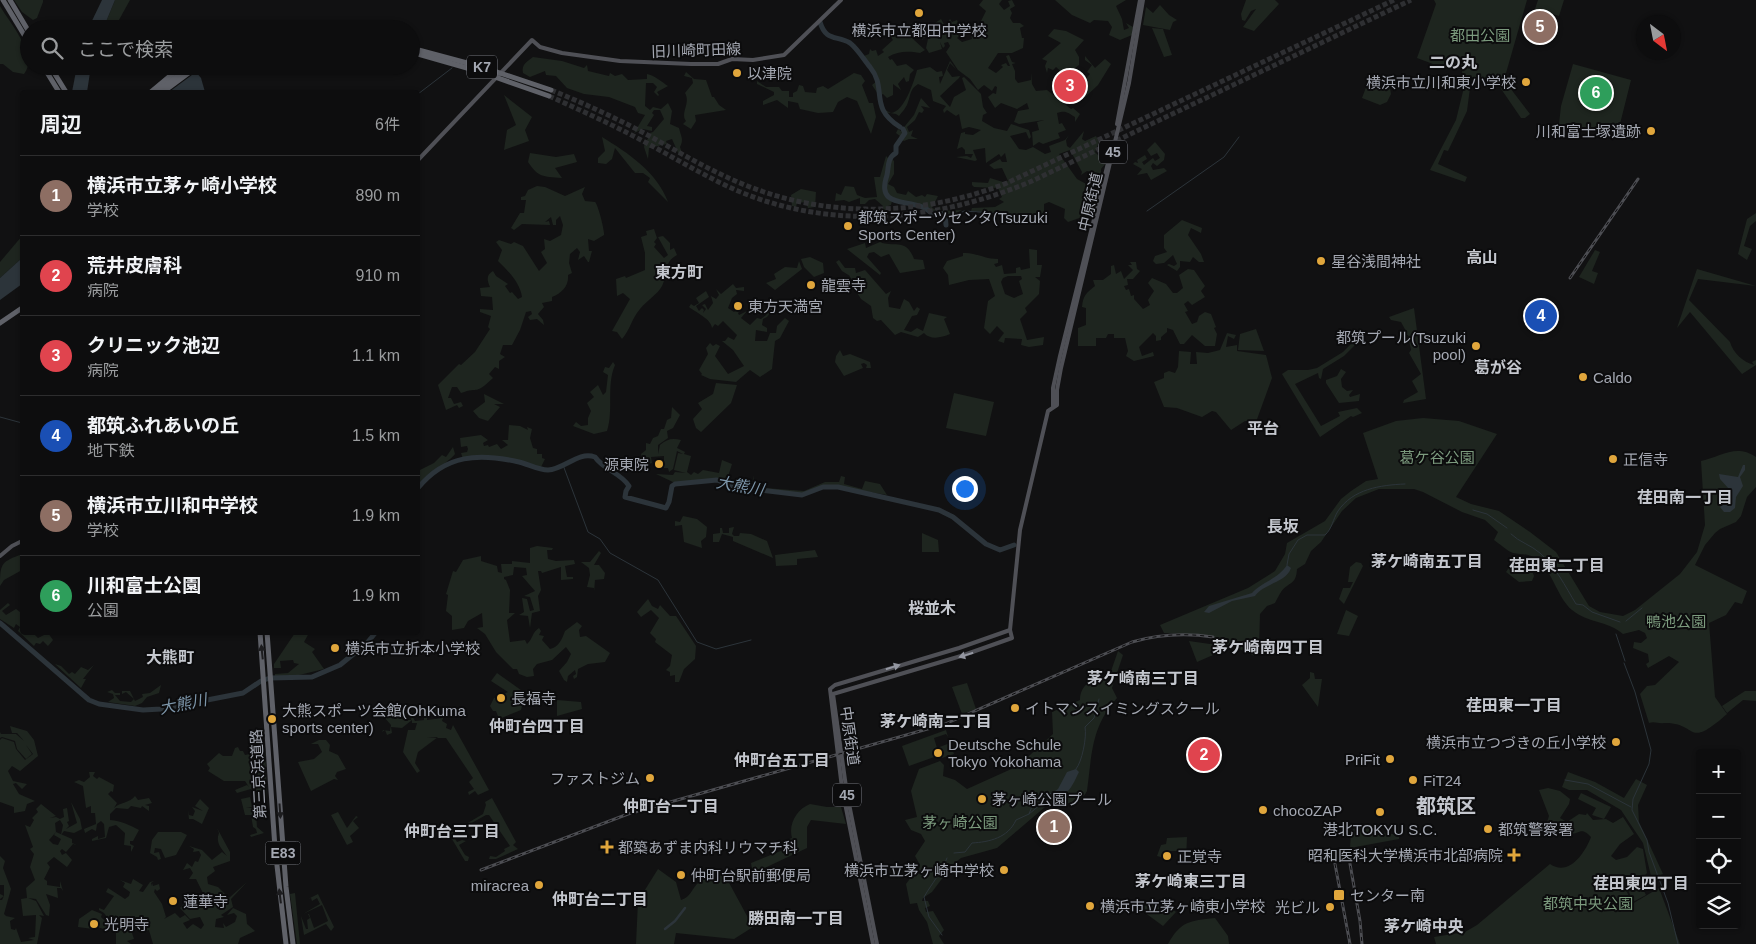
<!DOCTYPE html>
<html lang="ja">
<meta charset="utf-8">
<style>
body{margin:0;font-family:Helvetica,"Noto Sans JP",sans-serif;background:#1b1b1c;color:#f1f3f6}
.controls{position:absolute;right:15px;bottom:15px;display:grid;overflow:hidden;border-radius:5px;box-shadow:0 1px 4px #0004}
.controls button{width:45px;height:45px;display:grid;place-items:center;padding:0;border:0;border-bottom:1px solid #2d2d2e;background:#0d0d0e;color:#f1f3f6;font:25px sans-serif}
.compass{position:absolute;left:1636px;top:15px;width:45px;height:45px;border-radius:50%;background:#0d0d0e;box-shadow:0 1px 4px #0004;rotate:148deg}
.you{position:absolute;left:964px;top:488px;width:18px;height:18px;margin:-12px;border:4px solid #fff;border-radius:50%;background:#1a73e8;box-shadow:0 0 0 8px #1a73e833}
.badge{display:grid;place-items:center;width:32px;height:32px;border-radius:50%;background:#8c9099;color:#fff;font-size:16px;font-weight:700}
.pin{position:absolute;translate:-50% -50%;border:2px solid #fff;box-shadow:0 1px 5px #0006}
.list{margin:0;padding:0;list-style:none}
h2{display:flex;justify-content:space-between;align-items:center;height:65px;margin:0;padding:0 20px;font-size:21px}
h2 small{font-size:16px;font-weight:400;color:#9a9c9e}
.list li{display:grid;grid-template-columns:32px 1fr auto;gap:15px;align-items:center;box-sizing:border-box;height:80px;padding:0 20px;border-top:1px solid #2d2d2e}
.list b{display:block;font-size:19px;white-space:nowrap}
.list p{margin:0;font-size:16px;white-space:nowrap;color:#9a9c9e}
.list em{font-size:16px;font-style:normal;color:#9a9c9e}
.icon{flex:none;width:28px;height:28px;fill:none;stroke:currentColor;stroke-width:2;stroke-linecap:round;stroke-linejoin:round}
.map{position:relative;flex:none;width:1756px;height:944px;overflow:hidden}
.search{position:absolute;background:#0d0d0e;box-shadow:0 1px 4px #0004;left:20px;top:20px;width:400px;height:55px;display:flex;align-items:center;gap:12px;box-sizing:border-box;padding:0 18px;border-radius:28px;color:#9a9c9e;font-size:19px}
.panel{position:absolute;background:#0d0d0e;box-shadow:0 1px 4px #0004;left:20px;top:90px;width:400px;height:545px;border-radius:5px}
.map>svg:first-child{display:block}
</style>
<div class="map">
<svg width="1756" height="944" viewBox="0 0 1756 944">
<rect width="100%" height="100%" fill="#111112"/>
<!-- green -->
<g fill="#1e251f" fill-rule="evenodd">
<polygon points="14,0 43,0 43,2 37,18 33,20 22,12"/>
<polygon points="115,0 130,0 114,29 103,29"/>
<path d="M983 0H1002L999 4 1004 10 1010 6 1008 1 1012 0 1015 6 1010 9 1012 13 1010 18 1013 23H1020L1024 26 1020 28 1022 38H1024L1023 48 1012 53H998L988 68 996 73 1003 67 1001 65 1006 63 1008 66H1010L1006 56 1009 55 1012 62 1016 63 1012 64 1015 71V79L1018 83 1031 80V72L1032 84 1036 91 1047 90 1071 109 1073 108 1080 114 1075 122V117C1068 113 1066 110 1057 113L1059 124 1062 123 1066 130 1058 133 1060 138 1043 144 1039 142 1033 146 1032 132 1039 130 1037 122 1044 120 1019 124 1014 122 1018 111 1029 109 1027 103 1017 109 1001 103 995 108 988 97 993 93 996 94 997 87 995 86 992 91 984 85 978 90 970 79 958 70 946 52 950 46 948 42 944 43 945 46 943 48 940 42 942 49 929 53 926 48 928 39 926 36 922 40V36L930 33 929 27 941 19 945 26 950 19 952 22 957 20 960 29 956 31 959 36 957 38 962 42 972 39 971 34 964 29 971 26 970 30 975 31V34L982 33 985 24 980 23 986 11 979 5Z"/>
<polygon points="1055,0 1126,0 1116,6 1122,19 1124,30 1129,28 1126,23 1133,27 1132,35 1120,40 1109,35 1112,27 1108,21 1094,20 1090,23 1072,15"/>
<polygon points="1246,0 1275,0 1279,4 1254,31 1243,27 1256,9 1251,11 1245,21 1242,20 1241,14"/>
<polygon points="1434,0 1527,0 1504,80 1530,114 1525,118 1521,118 1497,83 1488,78 1463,77 1461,66 1441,67 1417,58 1436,4"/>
<polygon points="1538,0 1564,0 1559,16 1535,9"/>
<polygon points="1160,5 1169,15 1177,20 1173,22 1170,30 1143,25 1146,7 1153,13"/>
<path d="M0 6C11 25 39 56 24 74L13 72 3 64H0Z"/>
<path d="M912 23 913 25 908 29 914 40 925 50 920 53C908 51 898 51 888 57L890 60 892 59 897 66 906 64 914 70 910 74 909 81 906 82 904 77 898 84 901 90 893 84V95L887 98 883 94 881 95 880 106 878 94 872 85 877 81 871 68 850 44H855L864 56 869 54 870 49 872 51 876 50 878 56 884 52 882 50 893 40 891 37 900 33 904 26 906 27Z"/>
<polygon points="1152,28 1163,29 1172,55 1164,57"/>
<polygon points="1054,29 1066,31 1084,40 1075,50 1079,57 1079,65 1063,77 1064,74 1056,67 1053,70 1048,68 1047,73 1045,66 1047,61 1042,59 1061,43 1048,36"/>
<polygon points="1085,56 1095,68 1105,59 1111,64 1098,85 1084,98 1077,93 1080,89 1077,88 1090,74 1087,72 1092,65 1085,60"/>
<path d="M533 57 562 61 584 68 587 65 588 71 609 76 610 73 615 76 622 74 628 80 647 79V74C654 75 662 82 668 86L657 92 659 95 658 96 654 92 657 87 653 83H646L645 106 650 110 653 107 661 109 668 103 672 111 670 124 679 128C681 137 684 139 680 147L682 153 679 155 672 139 666 141 667 144 649 148 648 159 644 147 645 141 648 139 647 134 653 132 664 119 660 110H654L652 113 654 115 647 126 652 127V131L643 129 634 133 645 115 638 113 635 107 609 97 584 94 567 88 556 76 546 75 545 71 530 77 523 73C521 64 528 61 533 57Z"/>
<path d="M950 61 956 69 950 63 947 70 952 77 960 76 959 78 940 96 950 107 954 97 966 90 962 78 964 77 981 94 983 107 987 113 983 115 982 121 994 128 1007 131 1011 124 1029 130 1031 137 1029 139 1026 132 1010 136 1019 149 1026 150 1033 147 1045 154 1051 152 1049 146 1065 140 1069 135 1066 140 1067 146 1070 148 1084 131 1082 139 1085 141 1096 136 1099 142 1095 152 1106 163 1101 169V178L1097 174 1087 171 1081 175 1082 172 1070 150 1059 154 1077 179 1099 191 1095 205 1090 207 1089 218 1085 216 1068 222 1064 218 1065 209 1049 202 1044 204V211L1040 218 1035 217 1034 220 1010 215 1003 219 996 213 971 211 972 208 995 207 1004 202 999 199 1002 197 998 188 974 187 972 185V182L988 183 990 178 1003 182 1008 181 1002 168 994 169 989 165 1000 159 1002 162H1007L1005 153 1001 157 999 154 986 163 985 148 973 150 977 160 975 161 956 157 967 156 971 158 973 154H965V150L962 147 957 149 961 133 965 132V134L973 135 981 130 969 127 962 129 959 114 956 116 947 110 944 113 943 110 946 106 933 101 931 90 918 84C910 89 911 94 908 102 907 107 902 112 899 116L896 114 884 112 883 109 891 113C904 112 914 82 917 70L930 67 937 72 942 71 943 76 939 77 940 84Z"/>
<polygon points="1573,64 1631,80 1618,132 1559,124 1561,106"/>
<path d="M686 72 694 79 706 80 712 97H714L719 105 726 110 695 115 696 121 691 129 683 124 686 121C680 113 691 103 685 93L693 83 692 78 684 76Z"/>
<polygon points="854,73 861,75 865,81 862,85 869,103 873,103 876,117 871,134 857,101 847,97 838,102 833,112 818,113 800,109 798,103 788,101 788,108 777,100 763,105 763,101 774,95 774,92 757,84 757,81 766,87 779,87 782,91 789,91 789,97 793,97 793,93 797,91 799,85 803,86 805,92 816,93 817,88 823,86 828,89"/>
<polygon points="1388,76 1391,94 1387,102 1380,105 1362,98 1368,82 1381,88"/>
<polygon points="1466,79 1471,80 1467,111 1448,151 1444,150 1438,164 1467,177 1465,182 1430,170 1456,120"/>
<polygon points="504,95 532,117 525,130 529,141 504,150 507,130 516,125"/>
<polygon points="921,98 930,108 921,106 924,110 922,113 919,112 915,120 907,127 909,132 913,130 911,136 918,139 909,139 904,141 899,139 900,136 896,133 898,129 901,131 914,115"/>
<path d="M602 137C628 153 657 172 668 202L648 182 650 178 643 173H635L615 148 612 159 606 164 598 163V158L605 151Z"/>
<polygon points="1155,142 1165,154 1164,160 1157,166 1153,163 1151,166 1153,170 1164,168 1167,171 1151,180 1147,173 1137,175 1142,169 1133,164 1135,162 1138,163 1137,160 1145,155 1147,159 1142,162 1144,165 1153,158 1155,161 1160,158 1157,153 1151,156 1147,150"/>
<path d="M530 153 556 157 574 154 577 162 555 168 562 178C542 176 539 178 528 162Z"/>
<polygon points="886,156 889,159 890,157 894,161 894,174 888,184 894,187 897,193 906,195 908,191 916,197 922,195 925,197 927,194 938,196 932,208 937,210 940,206 941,211 962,210 953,215 936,214 924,207 892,201 891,205 888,206 886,219 882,219 883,206 875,199 869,200 865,204 860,204 860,198 849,202 844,200 835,201 836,193 841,195 845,186 854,187 857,195 865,198 877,197 874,177 880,177"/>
<path d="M537 186 545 187 565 196 585 187 582 194 585 201 595 202C598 204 605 232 604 235L594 241 588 239 589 251H592L589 262H588L584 256 578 260 580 252 577 248 570 254 569 263 572 273 568 275C569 286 562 293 552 297V301L542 303 544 307 538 314 543 320 544 325 537 319 530 320 528 317 532 314 531 311 526 312 520 330 512 345H503L500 354 505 357 499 361V369L495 367 489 374 493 378C474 396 480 386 461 393L457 387H452L448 398H451L454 404 461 402 463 406 459 408 457 405 446 410 438 385 459 364 461 365 475 352 490 329 488 327 491 316 480 312V309L493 310 492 297 481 296 480 288 490 287C487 280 486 275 493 271L496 276 508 284 505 286 510 293 512 292 518 299 522 297C520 282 508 271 498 261L502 250 496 242 499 240 511 244 514 242 523 246 539 271 547 263 541 252 545 249 544 239 550 241 561 235 563 225 560 216 556 220V225H553L551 217 545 222 549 221 550 225 522 224 514 230 511 228 520 213H524L526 200H521V197L525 196 528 190Z"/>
<polygon points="801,189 816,192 815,207 808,208 806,202 797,203 796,207 792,206 791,195"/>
<polygon points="1756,213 1756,221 1750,226 1744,246 1752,249 1747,260 1738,254 1747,219"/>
<polygon points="1182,220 1202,228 1201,233 1191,228 1188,235 1201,254 1204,262 1199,262 1193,257 1190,262 1180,261 1180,267 1177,271 1167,265 1169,264 1174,266 1177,264 1173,255 1164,263 1156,264 1153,261 1155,256 1167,252 1164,248 1164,235"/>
<path d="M654 229 657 238 654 242 656 244 654 247 664 258 668 255 658 237 663 236 670 243V250L674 248 677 255C663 262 668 275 662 286 657 295 647 300 640 309 632 318 630 330 622 339L617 332 612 331 630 299 623 293 617 296 616 279 625 276 626 278 645 270V253L641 237 647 235 646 231Z"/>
<polygon points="22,236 22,258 0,278 0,262"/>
<path d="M880 242C893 248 906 237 914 259L923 260 925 269 900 273 889 254 881 257 874 252 869 253 867 257 881 273 880 275 847 249 865 243 866 248Z"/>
<path d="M1029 249 1037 250V265H1042L1040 277H1035L1040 281 1039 294 1025 308 1027 312 1020 319 1027 340 1044 337 1043 345 1029 347 1021 345 1022 339 1005 338 1004 343 998 341 1004 333 997 326 990 334 984 328 988 301 995 296 989 279 969 280 949 285 948 275 943 268 947 261 963 256V253C975 252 984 259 998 259V263L994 264 996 267 1002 265 1004 274 1016 273V268L1020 267 1021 270 1030 268ZM1008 276H1021L1022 279 1019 281 1023 294 1014 298 1005 294 1001 282 1003 278Z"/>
<polygon points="1595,250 1600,252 1592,271 1598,273 1594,284 1579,277"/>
<polygon points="810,257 823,263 824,273 814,277 804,267 801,259"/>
<path d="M839 260 845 268H855L856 273 865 270 886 294 891 291 888 298 889 307 900 309 904 299 909 302 914 311 917 307 920 309 917 315 912 316 904 330 911 332 917 328 923 331 929 313 947 317 944 319 950 334C941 338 930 340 924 333L918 337 901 332 895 335 881 320 877 321 873 318 871 306 861 299 854 288 849 292 846 285 850 276 842 271 836 262Z"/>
<polygon points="799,261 802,269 775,290 766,283 776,279 774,274 785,267 797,268"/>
<path d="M1130 262H1136L1137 269 1140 271 1133 279H1127L1128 285 1124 286 1126 290 1129 289 1131 296 1134 295V299L1143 309 1150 305 1148 300 1154 291 1148 283 1152 278 1166 284 1173 293H1177L1183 288 1179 275 1188 269 1194 270 1205 286 1201 291 1205 297 1192 305 1188 301 1184 304 1188 311 1185 312 1192 324 1197 322 1199 316 1205 312 1211 314 1216 327 1214 328 1217 334 1215 346H1205L1192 335 1184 344H1180L1173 330 1167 328V332L1161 337V340L1156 341V336L1153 333 1139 347 1142 356 1153 352 1154 356 1134 361 1126 356 1128 351 1125 338H1114V334H1108L1106 338H1096V346H1078V328L1086 325V308L1082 307C1083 296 1086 293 1095 286L1093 280H1103L1111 274V266L1114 265 1116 274 1121 271 1124 279 1133 270 1128 265H1132Z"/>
<path d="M1697 269 1756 286 1698 279 1689 300 1730 342C1733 353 1743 362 1754 365L1752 362 1756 360V365L1742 374 1690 312 1677 328Z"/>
<path d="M733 284 736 288 744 287V291L736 290 737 294 732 298 728 308 734 312 740 308 741 310 738 313 739 315 747 311 741 318 750 325 757 318 761 319 766 315 761 313 766 307 773 309 767 317 763 319 762 325 767 328V332L756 330 755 341H767L770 333H776L777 326 785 318 789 321 780 338 775 341 772 369 760 377 750 370 736 382 710 379 701 375 702 374 699 370 708 354 706 348 710 343 713 346 716 344 720 346 715 356 728 374 744 366 733 350 722 341H725L728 337 734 340 737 335 723 321 718 326 715 324 712 328C711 319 697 313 689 307L691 304 694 306 699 303 696 298 706 291 709 297 696 306 699 311 702 308 704 310 703 313 706 309 702 305 705 304 708 310 713 303 711 296 716 299 719 295 716 289 721 294Z"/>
<polygon points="1414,308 1426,399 1403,403 1404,400 1418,392 1412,381 1421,374 1409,353 1411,350 1408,335 1405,335 1407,333 1401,322 1391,320 1389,317"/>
<polygon points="1256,329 1264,351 1238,350 1240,334"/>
<polygon points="1364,331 1366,334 1344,356 1323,369 1321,379 1319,378 1318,373 1295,384 1321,426 1340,416 1338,412 1357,408 1362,413 1353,417 1351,416 1320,437 1282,374 1288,370 1308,370 1317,368 1343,352"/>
<polygon points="1227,333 1236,335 1234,339 1228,336 1226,347 1237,345 1237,351 1266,355 1272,378 1256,422 1245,421 1231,430 1216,412 1212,411 1202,417 1177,408 1164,407 1154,382 1164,378 1164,373 1169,371 1175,373 1178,367 1179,351 1191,352 1190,364 1197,364 1196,352 1208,353 1220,350"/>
<polygon points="840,350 843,356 850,354 870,362 871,368 866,368 867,365 864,363 861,364 863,368 844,376 835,362 836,356"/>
<path d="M613 362 615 365C606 386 614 410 607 431L594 434 573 426 576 422 581 426 588 425V418L591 411 587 403 594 397 590 392 598 385 603 395 606 392 608 375 603 372 605 367 609 368Z"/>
<polygon points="1341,369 1346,372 1341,379 1342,387 1347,391 1353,390 1349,395 1350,397 1360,394 1359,401 1339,403 1326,383 1326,380 1337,376"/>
<polygon points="716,383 737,385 731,403 701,432 696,428 693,419 702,409 698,403 713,394"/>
<polygon points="954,393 994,402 986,436 946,428"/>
<polygon points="484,394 504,404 494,404 500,407 488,421 479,418 473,411 485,402"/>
<path d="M672 407 680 415 673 428 667 431 668 438 658 445V454L660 445C667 439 672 438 681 440L677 448 685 452 684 454 691 456 687 472 691 475 694 472 698 474 703 470 719 473 722 460 732 464 726 483 714 479 675 483 656 474 673 475 675 472 686 473 674 470 678 453 683 454 677 451 673 469 669 472 668 468H664V456L651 457 652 463 643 465 641 454 646 450V443L650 444 653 438 658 436 661 429H664L667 420 671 418Z"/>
<path d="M1423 418 1459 421 1497 434 1456 497 1471 504 1499 511 1530 532 1556 552 1589 606 1600 612 1623 616 1635 610 1680 574 1697 552 1705 525 1701 461C1720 457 1736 443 1756 457V487L1747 497 1741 516 1736 522 1720 529 1715 533 1705 545 1695 565 1747 591 1742 604 1735 602 1726 615 1709 623 1715 697 1727 714C1685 751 1699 722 1664 723 1658 724 1655 721 1649 723L1640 694 1647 686 1655 685 1679 662 1669 656 1648 668 1646 664 1649 662 1648 654 1633 648 1634 642 1641 643 1647 638 1645 633 1639 630 1623 634C1608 621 1588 623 1572 610 1558 598 1554 576 1541 563 1532 553 1524 555 1513 553 1507 551 1500 544 1494 540L1498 532 1485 520 1462 512 1423 492 1414 489H1379L1356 498 1342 511 1321 542 1311 551 1305 564 1297 569C1296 586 1289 581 1281 592 1279 595 1277 599 1275 603L1267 606 1260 614 1259 648 1254 656C1241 648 1228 646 1213 641L1214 636 1164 633 1160 625 1248 588 1275 571 1285 554 1287 543 1325 521 1341 499 1351 491 1366 481 1378 479 1363 433 1396 421Z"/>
<polygon points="509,425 520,426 528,430 527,427 532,429 530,438 533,448 537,449 537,454 542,454 542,458 545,459 540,469 485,456 463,459 461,453 467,452 468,449 467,446 461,447 460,438 481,435 488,440 483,443 484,446 488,445 489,447 497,444 501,449 508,445 502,440 508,440"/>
<path d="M453 447 455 454C451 460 425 477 418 484V471L434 463 442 455 446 457Z"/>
<polygon points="754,475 753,487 804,491 825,482 839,482 841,476 845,477 844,484 862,489 865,481 880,484 887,495 832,486 822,486 805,494 751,488"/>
<polygon points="683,516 697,519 707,527 706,537 701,541 702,548 684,542 682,525 675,526 675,521 680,522"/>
<polygon points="734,527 732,534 734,536 739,536 740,533 751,534 767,541 773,558 733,541 733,537 722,534 719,542 713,542 713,534 720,533 720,528 722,528 723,533 729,533 729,528"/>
<polygon points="922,533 938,540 939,552 922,552"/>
<path d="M537 546 553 548 552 550H547L548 559 556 561 574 560 575 564 565 566 567 577H573V579L561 580V567L542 573 541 571H538L541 590 538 596 540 611 532 613 530 628 528 616 519 615 524 612 522 598 527 599 530 611 534 610 530 597 524 596 535 591 522 576 527 575 526 568 514 567 513 575 504 577V579L506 580 510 590 509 613H515L507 620 510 642 525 640 527 644C533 639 532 632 539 628L541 631 539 635 544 636 542 640 550 649C559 647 562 639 565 631L577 622 582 626 579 630 580 637 586 636 610 653 605 662 588 664 578 669 577 677 574 679 573 676 576 674 575 670 568 676 567 682 564 680 559 671 567 662 571 654 566 647 552 660 537 664 533 669 534 676 527 677 519 674 517 669H513L496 652 485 634 477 628 483 627 482 613 468 621 464 628 452 630V616L446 611 448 595 446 594 453 571 456 572 463 560 481 556V561L497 566 498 572 502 573 501 564H512V561L530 563V548Z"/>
<polygon points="815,550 818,557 797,559 797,565 776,566 775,555"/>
<polygon points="599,551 601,553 594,565 599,565 605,573 604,579 595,580 594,592 594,588 587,587 590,575 589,568 581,562 590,562"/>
<path d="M22 554V570L4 580 0 586C0 562 2 562 22 554Z"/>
<polygon points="1356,562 1361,563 1363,566 1344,604 1339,599 1343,588 1350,588 1353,582 1348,582 1350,567"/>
<polygon points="1520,562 1531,568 1534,576 1532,581 1519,582 1506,572 1510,566"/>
<polygon points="648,599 652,606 658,609 660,605 670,616 676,616 696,646 695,659 684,669 679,682 675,682 675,675 670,676 670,672 666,670 670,666 672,655 655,642 656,639 650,633 659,618 651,610 641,617 637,612"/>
<polygon points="8,603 10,605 2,611 6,615 16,609 20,612 22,611 22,632 33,633 38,638 48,633 53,640 48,646 43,641 40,644 36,643 34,646 18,631 20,627 16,624 14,628 0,619 0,610"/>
<polygon points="1346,610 1358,616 1349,636 1337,634"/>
<polygon points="295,633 309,633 304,642 315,649 312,652 324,669 295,676 275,676 275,674 288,673 299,664 294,663 293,660 280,661 281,668 274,668 274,664"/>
<polygon points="1189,641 1217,645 1220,652 1197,662"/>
<path d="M1118 651 1123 655 1112 688 1117 698C1091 727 1092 754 1087 791 1078 809 1060 800 1045 807L997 848 961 858 951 866 943 862 950 868 932 892 923 898 922 901H928L930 906 925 908 926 912 933 911 944 930 939 936 944 944H933L927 922 919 910 917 903 910 904 906 884 912 876 914 877 918 874 920 865 915 856 925 841 921 834 911 830 905 820 917 817 911 791 919 769 940 761 944 765 943 776 955 780 967 789 1018 766 1053 734 1052 712 1080 700C1080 683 1095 678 1110 674Z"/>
<polygon points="55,664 61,666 69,674 72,672 75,674 81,667 88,670 94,665 83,679 86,679 81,688"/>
<polygon points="1310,672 1314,673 1315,679 1322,679 1318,707 1302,685 1310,678"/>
<polygon points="497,673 525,693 521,710 499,719 496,711 493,711 490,706 494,698 508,692 491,681"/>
<polygon points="967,683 976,709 962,714 952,687"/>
<polygon points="161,685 159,693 147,697 142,703 135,706 108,702 114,698 113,694 107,692 112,690 115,693 120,693 120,695 115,695 120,701 131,702 134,699 126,692 122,694 122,691 130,691 135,701 143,697 142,694 150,693"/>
<polygon points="1745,691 1756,691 1756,701 1743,700 1727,713 1722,706"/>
<polygon points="557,700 581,702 582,709 557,716"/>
<polygon points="385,704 386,712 392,715 399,713 403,720 411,720 411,715 412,720 402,728 391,727 392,733 387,735 385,730 382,732 383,730 390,731 391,725 384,717"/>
<polygon points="434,707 445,713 442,721 447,724 446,728 451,730 453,725 489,790 478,795 475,791 469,795 468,792 474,789 469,782 473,778 446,738 427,738 438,737 418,752 415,763 420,771 417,773 403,752 408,730 415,730 417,723 412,723 412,716 415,721 424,720 424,713 427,713 427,720 443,718 442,713 434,712"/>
<polygon points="10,726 27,731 34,740 38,756 20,771 12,766 8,771 13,781 27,784 22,789 16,783 13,784 19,794 35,801 27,804 25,811 14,813 14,807 0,802 0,740 2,738 14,742 16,749 25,760 33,754 26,745 32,754 26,759 17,749 15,741 2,737 0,738 0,732 1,734 16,734 24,741 17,733 12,733"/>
<polygon points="946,730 948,737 946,734 934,738 937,748 950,743 954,754 942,758 940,755 909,766 902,746"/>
<polygon points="319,740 326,740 330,745 329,751 338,755 346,769 337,772 335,776 338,780 334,779 311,791 298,762 314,759 322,752 318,744 311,744"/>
<polygon points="265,746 267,801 264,800 262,791 253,792 251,789 237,793 235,790 247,785 249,787 245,781 224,781 208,771 210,768 207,764 219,753 223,756 232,756 235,748 238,747 240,751 243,751 245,755 250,754 254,756"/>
<path d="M89 772H95L93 776 97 779 99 777 114 785 113 792 111 791 108 794 117 803 114 808C120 802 130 803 135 796L138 800 149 798 152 803 145 805 149 806V811L142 806 141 808 131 806 128 809 116 808 110 814V820C121 821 130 825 139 830L133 841H130V844L134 846 131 852V846L124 845 125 833 116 825 109 827 106 838 92 841V839L98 836V839L105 837 104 824 101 821 97 824 96 831 92 829 85 833 84 829 96 824 95 813H91V806L86 808 83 786 74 782 79 780 84 782 90 777Z"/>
<polygon points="1568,772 1595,782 1624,798 1636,779 1647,785 1638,805 1639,822 1663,874 1656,877 1651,876 1643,843 1621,810 1587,790 1569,790 1562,787"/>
<path d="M1548 788 1560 791 1570 799 1569 804 1560 818 1567 822 1579 814 1586 815 1587 813 1593 820 1606 819 1613 823 1623 817 1634 834 1620 844 1611 856 1616 860 1627 857 1637 847 1643 849 1647 873 1635 886 1640 883 1646 895 1633 902 1629 892 1631 890 1627 892 1632 904 1659 888 1680 944H1436L1434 937 1465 932 1477 925 1550 864C1569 877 1585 853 1591 837 1581 826 1580 834 1569 834 1565 834 1561 832 1557 832L1553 826 1547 822 1549 816 1539 790Z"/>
<polygon points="1581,793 1611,807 1604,819 1592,815 1596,808 1578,799"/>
<polygon points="250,797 252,807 246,808 252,808 252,814 256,814 257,827 264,833 251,837 250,835 257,833 256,829 253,827 251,815 245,815 241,799"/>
<polygon points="492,798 516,842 513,845 518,849 496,859 489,859 490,856 496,857 505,851 504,849 510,846 489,815 486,815 452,834 457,842 462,840 466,841 459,845 465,855 469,857 468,861 465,861 449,834 483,814 486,805 485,802"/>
<polygon points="200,799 209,808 202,824 193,819 189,819 188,810 189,815 193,816 195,811 192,807 203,811 195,806"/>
<polygon points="71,802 80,819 82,829 74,833 64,831 61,835 63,825 60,820 55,823 56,832 49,840 53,844 58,845 61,839 54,835 56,832 72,839 72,843 77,845 73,844 66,852 62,849 60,851 62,855 66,853 72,860 67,867 54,857 47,863 50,867 44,879 47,881 47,885 60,887 60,881 55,881 60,881 63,891 61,888 57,888 58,898 46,894 50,905 49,916 46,915 36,899 28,898 36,901 44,916 39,915 42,918 37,944 0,944 0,900 2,900 4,896 0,899 0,894 4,896 4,885 0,885 0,856 5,861 3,868 11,889 4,914 6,916 15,918 10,921 11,929 15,930 16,928 21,942 34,940 28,938 35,937 36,915 23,916 21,899 27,898 26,888 35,880 30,867 34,854 30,849 33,847 25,825 30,827 34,820 32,818 38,812 36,809 41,804 56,816 50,818 56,817 60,819 64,817 63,809 67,808 69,821 67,822 69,826 66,829 77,823"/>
<path d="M810 804 827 807H841L846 824 811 820 807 827V848L756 872 727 879 753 927 734 939 676 933 674 944H636L638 901 658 869 676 882 681 900C692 897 692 886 701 881 715 873 736 870 752 869L751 863 783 850 781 842 792 838C788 824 797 809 810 804Z"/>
<polygon points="338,812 347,828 356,816 358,817 353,821 359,828 350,836 353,842 347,845 331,815"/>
<polygon points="1356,825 1376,828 1379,832 1399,835 1399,839 1350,848 1351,833"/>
<path d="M217 828 230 852V861L213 867 215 871 207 877 208 884 218 887 229 898 247 882 231 899 233 907 221 915 224 917 216 919 215 927 224 928 223 923 226 927 235 922 237 916 234 913 227 915 233 908 246 914 247 924 255 931 240 938 238 944H153L149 930 145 931 139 918 137 919 141 926 134 930 121 926 129 920H135V916L119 922 117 927 132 933 134 939 127 941 131 944H116V929L104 913 99 910V908L104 910 114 896 106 892 108 888 125 899 129 896 130 892 123 887 125 883 120 880 131 884 133 879 143 885 139 891 143 892 150 882 154 881 151 883V886L152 883 153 886 159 884 160 889 157 891 155 889 154 892 162 904 166 917 164 919 175 913 180 918 185 915 190 920 183 923 187 929 193 924 201 929 204 925 200 917 190 919 180 908 192 896 198 898 203 893 196 879H189L193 873 190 868 183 870 187 863 192 867 195 861 198 862 201 855 199 851 193 852 194 849 189 846 202 850 212 860 222 852 227 856C222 849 215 843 219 833Z"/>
<polygon points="158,832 181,832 187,835 176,855 165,858 161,849 155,848 154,853 159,852 161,859 158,860 157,857 150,853 152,840"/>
<polygon points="1187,837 1186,860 1182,861 1180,851 1165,851 1164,858 1157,856 1161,845 1166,844 1167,838"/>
<polygon points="295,893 300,944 297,944 290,894"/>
<polygon points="318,894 334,927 331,931 326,924 304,935 301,916 306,929 308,929 307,920 310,918 308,914 304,914 309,914 314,928 328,921 322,905 303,914 320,904 317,898 312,901 311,898 308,899"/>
<polygon points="1165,904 1176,912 1163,926 1144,912 1141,906"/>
<polygon points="92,910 102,914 101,917 112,928 109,931 95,926 93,929 78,927 79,919"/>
<path d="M1215 918 1228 936 1229 944H1168C1181 921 1189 921 1215 918Z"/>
</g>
<!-- water -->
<g fill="#2c343a">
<polygon points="102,0 115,0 103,29 88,29"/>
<polygon points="77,66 91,66 87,92 72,92"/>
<polygon points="196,72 201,78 205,92 169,92"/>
<polygon points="22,258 22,284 0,300 0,278"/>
<polygon points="1743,465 1745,465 1745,470 1740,477 1743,486 1736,497 1735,508 1730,512 1724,512 1720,507 1730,498 1727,492 1729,489 1720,479 1719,474 1738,477"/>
<path d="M1287 565 1291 568C1286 583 1264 583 1255 596L1232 601 1209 613 1204 612 1209 606 1252 593C1262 582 1278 579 1287 565Z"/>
<path d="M1076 769 1079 772C1072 786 1069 796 1053 797L1052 793 1058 789 1067 772Z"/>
</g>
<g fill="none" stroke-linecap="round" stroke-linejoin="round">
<!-- stream -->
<g stroke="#2c343a" stroke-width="1">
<polyline points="418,94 452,68"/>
<polyline points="1147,211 1224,157 1239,137"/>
<polyline points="945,214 953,217 964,211 995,213"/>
<polyline points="0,417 22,423"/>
<polyline points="563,465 588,532 600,539 610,553 658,580 697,642 716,649 751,640"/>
<polyline points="1473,510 1487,514 1507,528"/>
<path d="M1511 534C1519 542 1531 545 1540 553 1556 567 1565 586 1576 604L1583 605 1592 612 1620 622"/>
<path d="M1287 565 1289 554 1298 540 1307 535H1325C1332 529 1333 519 1338 511 1353 489 1380 485 1405 484"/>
<polyline points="1626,621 1642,608"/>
<polyline points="1616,634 1625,661"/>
<polyline points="1624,663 1635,692 1651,750 1649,764 1633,799 1632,810 1647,840 1649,852 1668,903 1678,944"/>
<path d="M1076 769C1082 762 1087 737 1085 727L1094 718 1099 699"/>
<polyline points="1565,780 1588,784 1631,807"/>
<polyline points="1029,814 1035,799 1052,793"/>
<path d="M954 853 965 852 972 843C989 842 1008 838 1016 820L1029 814 1052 795"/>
<path d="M942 935 929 917 924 897C932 883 942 872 947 858"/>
</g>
<!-- canal -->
<polyline stroke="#2c343a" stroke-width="2.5" points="665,929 675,921 685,908"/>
<!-- river -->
<g stroke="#2c343a" stroke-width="5">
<path d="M820 22C826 42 837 35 850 43 857 48 864 60 870 67 888 89 868 107 900 127"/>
<path d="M903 129 905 133 896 146V153C887 158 889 166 887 175 874 213 917 195 932 214H945L946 225"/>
<path d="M418 488C446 454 479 453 519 462 528 464 538 470 548 470 565 469 578 451 595 457 604 470 621 473 629 486L626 491 625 497 666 508 669 502 672 486 675 484 717 480 736 487 802 495 823 487H838L939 510 953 517 986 544 1000 550 1014 545"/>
<polyline points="0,623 89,700 99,704 143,710 161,709 243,693 261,681 270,678 312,677 340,665 367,643 376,632"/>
</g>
<!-- highway-tunnel -->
<g stroke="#2e2f32" stroke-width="5" stroke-dasharray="5 2.5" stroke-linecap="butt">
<path d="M551 90C583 103 614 117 644 133 677 151 710 171 745 185 830 219 922 216 1007 183L1394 0"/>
<path d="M549 96C580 110 611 124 641 140 673 157 704 176 738 191 834 231 938 221 1032 181L1411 0"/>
</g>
<!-- major -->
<g stroke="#4f5056" stroke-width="4">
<polyline points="1117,124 1140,0"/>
<polyline points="418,160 532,40 540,47 562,53 620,61 691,64 718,64 732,59 753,60 784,55 841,0"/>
<polyline points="1053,406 1053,388 1060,356 1108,163"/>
<polyline points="0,556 12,546 22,541"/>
<polyline points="873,944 842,788 830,689 835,685 959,648 1010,630"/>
<polyline points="877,944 847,794 833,694 961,656 1012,638 1010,630 1020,530 1048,411 1057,405 1057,390 1061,368 1129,83 1143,0"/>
</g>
<!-- highway -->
<g stroke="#5f6168" stroke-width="5">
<polyline points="3,0 29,43"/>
<polyline points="10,0 29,32"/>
<polyline points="276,29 313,25 336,29"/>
<polyline points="43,66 59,92"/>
<polyline points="50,66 66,92"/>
<polyline points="151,92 182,66"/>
<polyline points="157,92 190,66"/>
<polyline points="163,92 198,66"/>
<polyline points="0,323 22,308"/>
<polyline points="260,632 275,848 286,944"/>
<polyline points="267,632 286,887 293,944"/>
</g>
<!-- rail casing -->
<g stroke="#4c4d52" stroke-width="3">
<g id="rail">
<polyline points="1570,278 1638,179"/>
<polyline points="1349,858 1360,921 1362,944"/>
<polyline points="1335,864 1350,944"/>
<path d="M481 870 628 814 945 724 1132 642C1160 634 1185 633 1213 637"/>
</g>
</g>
<!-- rail -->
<use href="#rail" stroke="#0c0c0d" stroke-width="1" stroke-dasharray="4" stroke-linecap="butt"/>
<!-- highway-bridge -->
<g stroke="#5f6168" stroke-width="5">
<polyline points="411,48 482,67 551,90"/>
<polyline points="411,52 481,72 549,96"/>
</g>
</g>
<!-- one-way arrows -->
<defs><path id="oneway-solid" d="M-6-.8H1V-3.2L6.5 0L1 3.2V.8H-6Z" transform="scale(1.25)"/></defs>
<g fill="#1d1d1f">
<use href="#oneway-solid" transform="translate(262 652) rotate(-96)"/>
<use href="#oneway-solid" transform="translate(280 811) rotate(86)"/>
<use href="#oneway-solid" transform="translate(280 896) rotate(-97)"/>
</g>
<g fill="#9396a0">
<use href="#oneway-solid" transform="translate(966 655) rotate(163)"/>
<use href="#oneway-solid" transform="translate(893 667) rotate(-17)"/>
</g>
<!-- markers -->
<g fill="#e0a63c" stroke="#0c0c0d" stroke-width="2">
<circle cx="919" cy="13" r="5"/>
<circle cx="737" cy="73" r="5"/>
<circle cx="1526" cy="82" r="5"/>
<circle cx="1651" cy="131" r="5"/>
<circle cx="848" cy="226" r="5"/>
<circle cx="1321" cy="261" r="5"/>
<circle cx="811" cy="285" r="5"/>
<circle cx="738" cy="306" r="5"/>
<circle cx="1476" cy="346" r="5"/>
<circle cx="1583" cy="377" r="5"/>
<circle cx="1613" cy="459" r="5"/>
<circle cx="659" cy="464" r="5"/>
<circle cx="335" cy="648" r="5"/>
<circle cx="501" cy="698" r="5"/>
<circle cx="1015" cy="708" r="5"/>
<circle cx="272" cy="719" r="5"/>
<circle cx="1616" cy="742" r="5"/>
<circle cx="938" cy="753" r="5"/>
<circle cx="1390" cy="759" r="5"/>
<circle cx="650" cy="778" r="5"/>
<circle cx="1413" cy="780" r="5"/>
<circle cx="982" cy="799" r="5"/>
<circle cx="1263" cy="810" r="5"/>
<circle cx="1380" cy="812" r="5"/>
<circle cx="1488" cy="829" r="5"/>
<path d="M604.5 839.5h5v5h5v5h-5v5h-5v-5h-5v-5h5z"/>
<path d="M1511.5 847.5h5v5h5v5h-5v5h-5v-5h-5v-5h5z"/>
<circle cx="1167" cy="856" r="5"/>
<circle cx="1004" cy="870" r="5"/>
<circle cx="681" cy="875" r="5"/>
<circle cx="539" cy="885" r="5"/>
<rect x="1333" y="889" width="12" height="12" rx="2.5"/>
<circle cx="173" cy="901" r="5"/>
<circle cx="1090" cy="906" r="5"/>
<circle cx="1330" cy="907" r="5"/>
<circle cx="94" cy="924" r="5"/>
</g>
<g text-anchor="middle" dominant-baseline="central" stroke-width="4" stroke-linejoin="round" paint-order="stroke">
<!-- shield labels -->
<g fill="#0c0c0d" stroke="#767980" stroke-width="1">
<rect x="467" y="55.5" width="30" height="23" rx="4"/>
<rect x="1099" y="140.5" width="28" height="23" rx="4"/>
<rect x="833" y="783.5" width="28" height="23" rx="4"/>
<rect x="265.5" y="841.5" width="35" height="23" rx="4"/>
</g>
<g font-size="14" font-weight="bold" fill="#a4a8b2">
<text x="482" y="67">K7</text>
<text x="1113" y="152">45</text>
<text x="847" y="795">45</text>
<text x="283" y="853">E83</text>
</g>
<!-- poi labels -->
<g font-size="15" fill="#a4a8b2" stroke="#0c0c0d" text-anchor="start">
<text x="919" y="30" text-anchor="middle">横浜市立都田中学校</text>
<text x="747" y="73">以津院</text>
<text x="1516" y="82" text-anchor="end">横浜市立川和東小学校</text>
<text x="1641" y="131" text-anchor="end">川和富士塚遺跡</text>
<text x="858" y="217">都筑スポーツセンタ(Tsuzuki<tspan x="858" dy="17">Sports Center)</tspan></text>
<text x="1331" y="261">星谷浅間神社</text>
<text x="821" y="285">龍雲寺</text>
<text x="748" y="306">東方天満宮</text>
<text x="1466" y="337" text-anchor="end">都筑プール(Tsuzuki<tspan x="1466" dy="17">pool)</tspan></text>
<text x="1593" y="377">Caldo</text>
<text x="1623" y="459">正信寺</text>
<text x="649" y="464" text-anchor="end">源東院</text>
<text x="345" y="648">横浜市立折本小学校</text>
<text x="511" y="698">長福寺</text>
<text x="1025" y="708">イトマンスイミングスクール</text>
<text x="282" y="710">大熊スポーツ会館(OhKuma<tspan x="282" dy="17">sports center)</tspan></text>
<text x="1606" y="742" text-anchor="end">横浜市立つづきの丘小学校</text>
<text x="948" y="744">Deutsche Schule<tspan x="948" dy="17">Tokyo Yokohama</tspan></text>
<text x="1380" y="759" text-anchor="end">PriFit</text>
<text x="640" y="778" text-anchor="end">ファストジム</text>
<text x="1423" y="780">FiT24</text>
<text x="992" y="799">茅ヶ崎公園プール</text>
<text x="1273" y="810">chocoZAP</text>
<text x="1380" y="829" text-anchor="middle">港北TOKYU S.C.</text>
<text x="1498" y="829">都筑警察署</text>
<text x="618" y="847">都築あずま内科リウマチ科</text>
<text x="1503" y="855" text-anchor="end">昭和医科大学横浜市北部病院</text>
<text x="1177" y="856">正覚寺</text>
<text x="994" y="870" text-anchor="end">横浜市立茅ヶ崎中学校</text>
<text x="691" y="875">仲町台駅前郵便局</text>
<text x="529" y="885" text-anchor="end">miracrea</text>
<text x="1350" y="895">センター南</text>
<text x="183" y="901">蓮華寺</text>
<text x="1100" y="906">横浜市立茅ヶ崎東小学校</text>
<text x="1320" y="907" text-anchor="end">光ビル</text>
<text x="104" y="924">光明寺</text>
</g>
<!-- park labels -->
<g font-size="15" fill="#7c9b7e" stroke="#0c0c0d">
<text x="1480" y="35">都田公園</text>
<text x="1437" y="457">葛ケ谷公園</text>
<text x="1676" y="621">鴨池公園</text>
<text x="960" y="822">茅ヶ崎公園</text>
<text x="1588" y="903">都筑中央公園</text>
</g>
<!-- street labels -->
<g font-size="15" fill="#a4a8b2" stroke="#0c0c0d">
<text transform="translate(696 50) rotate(-2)">旧川崎町田線</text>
<text transform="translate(1090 202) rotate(-77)">中原街道</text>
<text transform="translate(850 736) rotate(82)">中原街道</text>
<text transform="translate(258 774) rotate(-93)">第三京浜道路</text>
</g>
<!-- neighbourhood labels -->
<g font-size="16" font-weight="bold" fill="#c4c7ce" stroke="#0c0c0d">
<text x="1453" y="62">二の丸</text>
<text x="1482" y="257">高山</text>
<text x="679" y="272">東方町</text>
<text x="1498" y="367">葛が谷</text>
<text x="1263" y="428">平台</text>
<text x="1685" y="497">荏田南一丁目</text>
<text x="1283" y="526">長坂</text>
<text x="1427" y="561">茅ケ崎南五丁目</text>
<text x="1557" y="565">荏田東二丁目</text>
<text x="932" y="608">桜並木</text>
<text x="1268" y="647">茅ケ崎南四丁目</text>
<text x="170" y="657">大熊町</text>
<text x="1143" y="678">茅ケ崎南三丁目</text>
<text x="1514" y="705">荏田東一丁目</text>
<text x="936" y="721">茅ケ崎南二丁目</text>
<text x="537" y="726">仲町台四丁目</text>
<text x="782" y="760">仲町台五丁目</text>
<text x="671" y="806">仲町台一丁目</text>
<text x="452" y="831">仲町台三丁目</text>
<text x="1191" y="881">茅ケ崎東三丁目</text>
<text x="1641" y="883">荏田東四丁目</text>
<text x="600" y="899">仲町台二丁目</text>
<text x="796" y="918">勝田南一丁目</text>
<text x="1424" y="926">茅ケ崎中央</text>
</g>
<!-- water labels -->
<g font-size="16" font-style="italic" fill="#7d96aa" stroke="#0c0c0d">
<text transform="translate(740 486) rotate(10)">大熊川</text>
<text transform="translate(183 704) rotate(-11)">大熊川</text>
</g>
<!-- district labels -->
<g font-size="20" font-weight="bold" fill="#c4c7ce" stroke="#0c0c0d">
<text x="1446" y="806">都筑区</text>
</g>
</g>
</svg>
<div class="controls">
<button>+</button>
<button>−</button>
<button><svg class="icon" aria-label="locate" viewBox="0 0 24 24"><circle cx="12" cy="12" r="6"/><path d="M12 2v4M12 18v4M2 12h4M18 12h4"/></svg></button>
<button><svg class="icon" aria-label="layers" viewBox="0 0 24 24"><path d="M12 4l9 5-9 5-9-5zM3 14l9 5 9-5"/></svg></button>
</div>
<svg class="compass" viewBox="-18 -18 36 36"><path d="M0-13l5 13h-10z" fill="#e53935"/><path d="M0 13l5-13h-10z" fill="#9a9c9e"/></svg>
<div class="you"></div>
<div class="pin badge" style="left:1054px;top:827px;background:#8d6e63">1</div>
<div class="pin badge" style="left:1204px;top:755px;background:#e0444e">2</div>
<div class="pin badge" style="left:1070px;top:86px;background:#e0444e">3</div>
<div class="pin badge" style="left:1541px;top:316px;background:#1a4fb4">4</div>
<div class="pin badge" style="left:1540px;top:27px;background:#8d6e63">5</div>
<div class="pin badge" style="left:1596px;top:93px;background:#2e9e5b">6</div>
<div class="search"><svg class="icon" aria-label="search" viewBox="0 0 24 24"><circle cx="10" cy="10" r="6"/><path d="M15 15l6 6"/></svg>ここで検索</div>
<section class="panel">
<h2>周辺<small>6件</small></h2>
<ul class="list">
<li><span class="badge" style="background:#8d6e63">1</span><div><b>横浜市立茅ヶ崎小学校</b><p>学校</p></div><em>890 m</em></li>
<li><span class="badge" style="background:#e0444e">2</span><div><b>荒井皮膚科</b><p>病院</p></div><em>910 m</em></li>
<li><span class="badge" style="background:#e0444e">3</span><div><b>クリニック池辺</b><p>病院</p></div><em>1.1 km</em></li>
<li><span class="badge" style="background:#1a4fb4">4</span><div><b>都筑ふれあいの丘</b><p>地下鉄</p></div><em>1.5 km</em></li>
<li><span class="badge" style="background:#8d6e63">5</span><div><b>横浜市立川和中学校</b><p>学校</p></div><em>1.9 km</em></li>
<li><span class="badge" style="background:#2e9e5b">6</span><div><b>川和富士公園</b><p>公園</p></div><em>1.9 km</em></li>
</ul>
</section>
</div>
